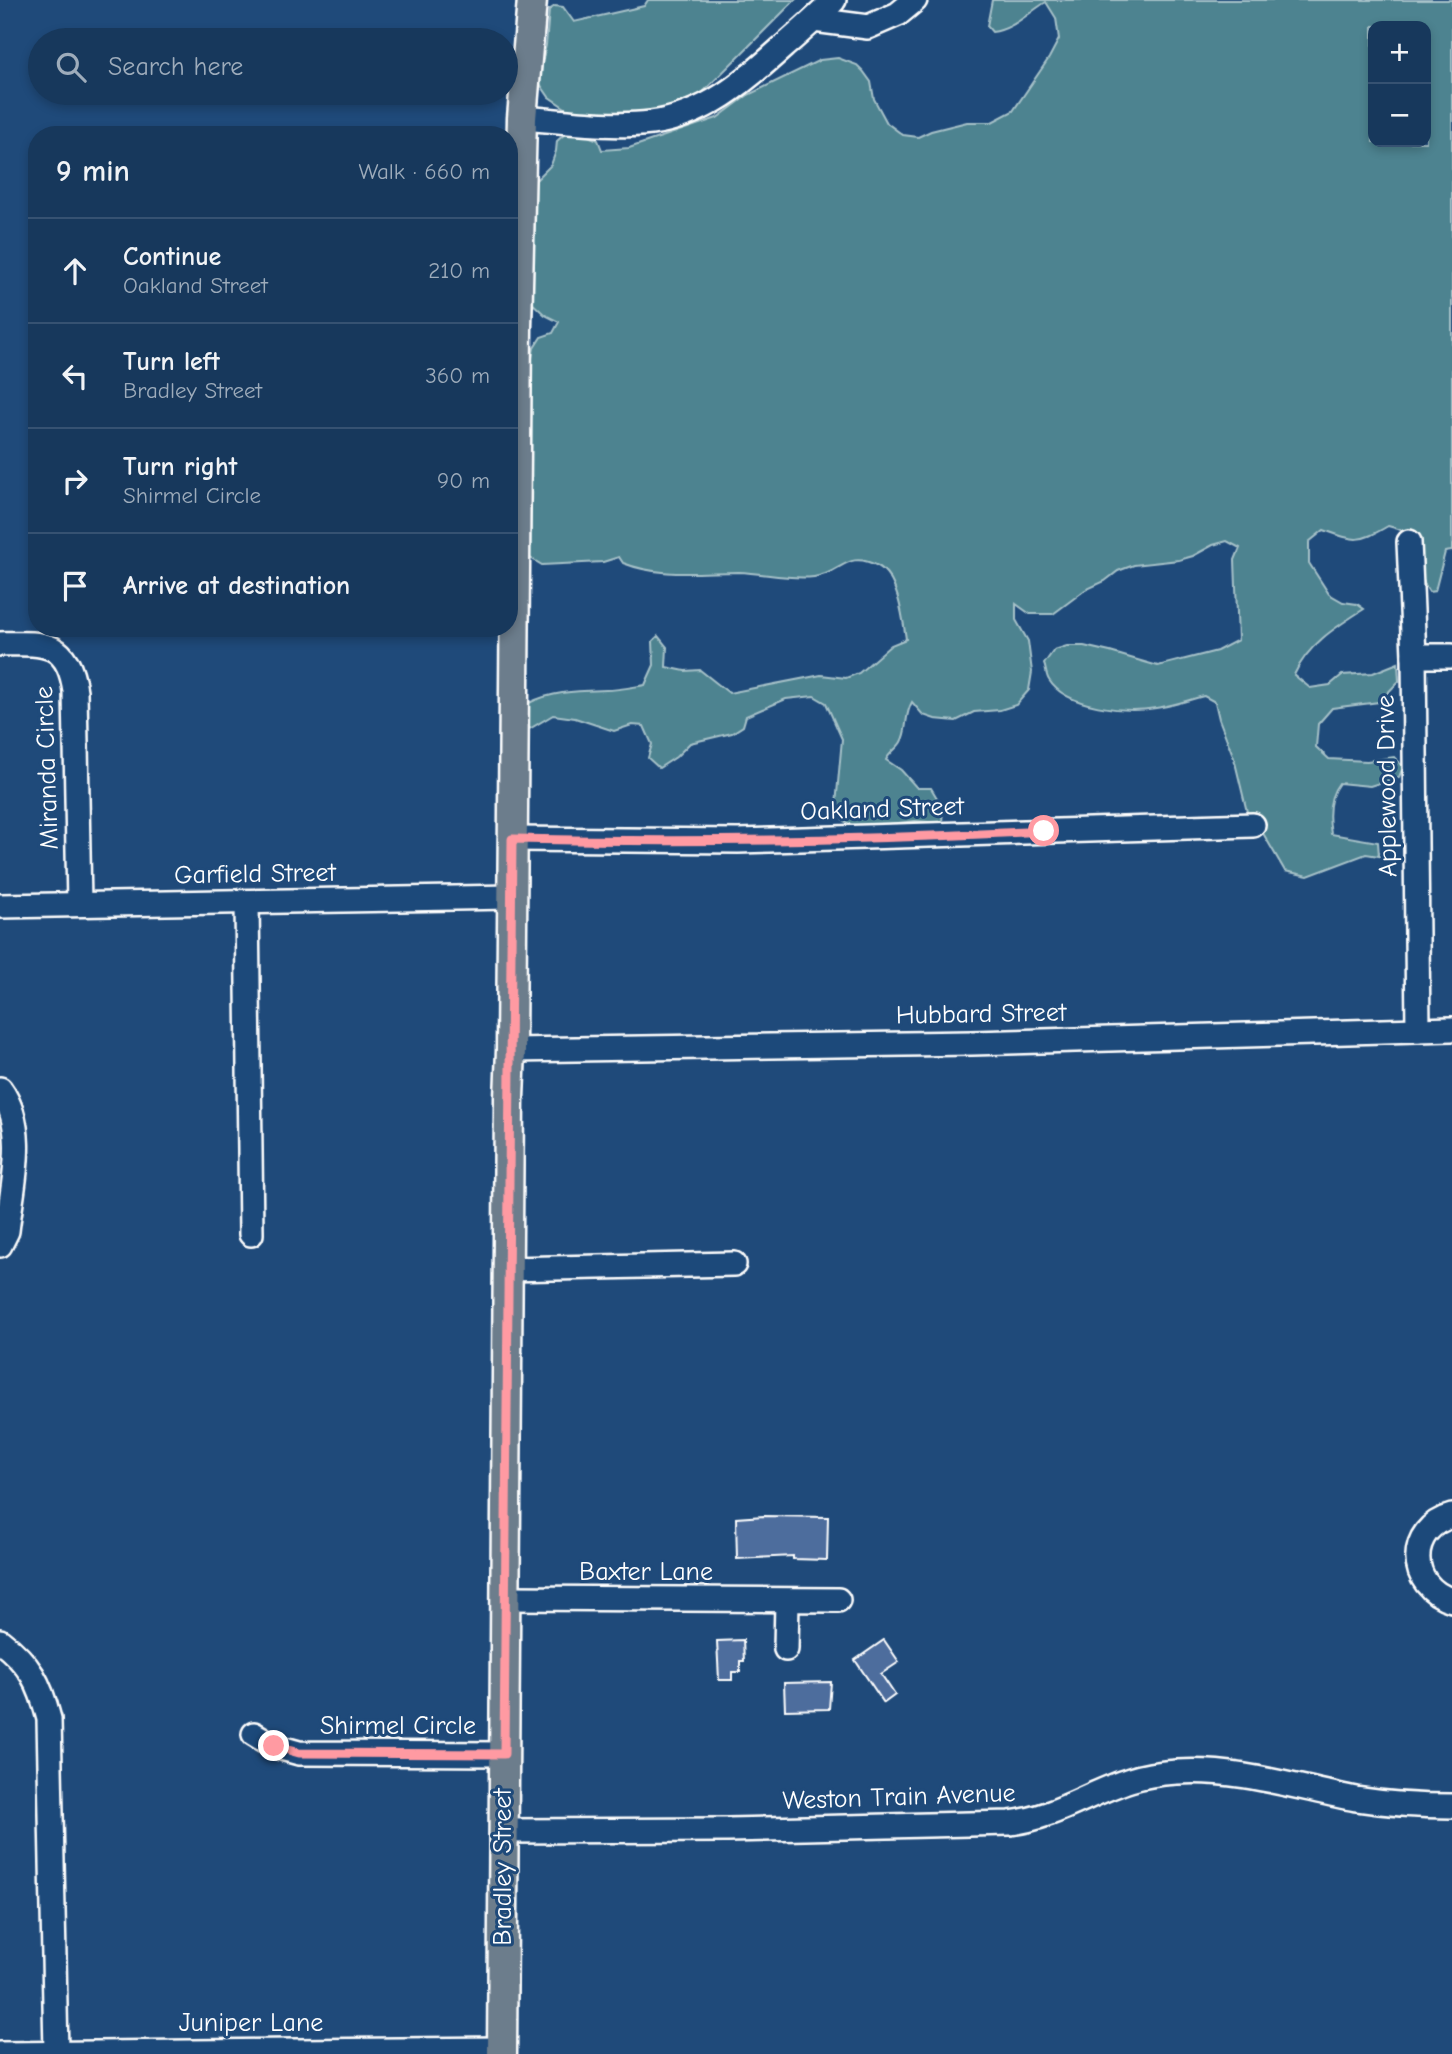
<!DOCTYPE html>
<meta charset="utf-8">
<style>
body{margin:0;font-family:"Comic Neue",sans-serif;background:#244365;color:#f1f3f6}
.controls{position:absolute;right:21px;top:21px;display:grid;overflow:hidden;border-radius:14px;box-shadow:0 4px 10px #0003}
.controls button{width:63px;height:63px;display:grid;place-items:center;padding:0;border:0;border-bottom:2px solid #365272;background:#17385c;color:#f1f3f6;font:35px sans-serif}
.stop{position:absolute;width:21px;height:21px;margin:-16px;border:5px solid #ff9aa2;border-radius:50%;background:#fff}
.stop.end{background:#ff9aa2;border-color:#fff;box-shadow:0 2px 7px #0008}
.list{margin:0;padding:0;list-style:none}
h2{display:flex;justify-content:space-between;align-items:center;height:91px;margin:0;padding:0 28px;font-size:30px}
h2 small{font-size:23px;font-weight:400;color:#9eacbb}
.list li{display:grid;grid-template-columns:46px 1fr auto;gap:21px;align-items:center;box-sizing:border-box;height:105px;padding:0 28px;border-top:2px solid #365272}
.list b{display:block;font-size:26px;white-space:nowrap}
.list p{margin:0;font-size:23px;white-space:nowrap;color:#9eacbb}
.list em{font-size:23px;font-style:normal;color:#9eacbb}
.icon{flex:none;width:38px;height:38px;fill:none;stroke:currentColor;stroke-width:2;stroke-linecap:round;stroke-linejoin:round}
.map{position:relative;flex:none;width:1452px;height:2054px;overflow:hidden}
.search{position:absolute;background:#17385c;box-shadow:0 4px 10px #0003;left:28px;top:28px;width:490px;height:77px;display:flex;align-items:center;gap:18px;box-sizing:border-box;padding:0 24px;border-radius:38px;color:#9eacbb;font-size:26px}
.panel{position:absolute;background:#17385c;box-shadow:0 4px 10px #0003;left:28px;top:126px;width:490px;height:511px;border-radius:28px}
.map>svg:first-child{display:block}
</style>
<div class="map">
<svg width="1452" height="2054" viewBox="0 0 1452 2054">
<rect width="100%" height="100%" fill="#1f4a7a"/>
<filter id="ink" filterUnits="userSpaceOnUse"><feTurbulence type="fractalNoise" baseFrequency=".0143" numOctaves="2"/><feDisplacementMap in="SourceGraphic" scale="14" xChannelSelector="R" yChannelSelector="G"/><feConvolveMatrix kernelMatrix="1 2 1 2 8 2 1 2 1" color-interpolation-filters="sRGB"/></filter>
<g filter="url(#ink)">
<!-- green -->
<g fill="#4e8390" stroke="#a6c1c8" stroke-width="2" fill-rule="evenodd">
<polygon points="648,0 795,0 701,94 654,113 580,118 549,97 538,81 546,45 549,10 555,6 563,7 574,22 644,6"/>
<path d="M992 0H1452V551L1445 552 1435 591 1429 592C1409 563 1442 540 1388 526 1359 543 1356 542 1324 530L1309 542V563L1329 594 1343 602 1357 604 1364 609C1336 627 1308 644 1294 675L1310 688 1330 685 1342 675 1373 673 1398 663 1399 681 1379 702 1332 708 1318 724 1316 747 1329 759 1367 761 1394 757 1403 767 1399 777 1370 786 1339 783C1328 797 1328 817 1331 834L1378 842 1379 856 1366 854 1308 876 1285 871 1260 828 1247 812 1234 758 1219 719 1215 702 1204 696C1188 700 1172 706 1156 708 1127 713 1066 708 1049 680 1046 676 1046 668 1044 664L1054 650 1067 646H1084L1110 652 1158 666 1217 651 1238 640 1235 560 1240 548 1227 541 1213 545 1193 556 1179 560 1134 565 1118 571 1105 581 1085 590 1053 614H1030L1016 604V620L1028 641 1032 672 1029 690 1016 705 1000 710 974 712 956 721 935 719 923 715 912 702C904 716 908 730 901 742 897 749 890 752 886 760L901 770 917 788H931L943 808 942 823 915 821 858 828 844 821 836 805 842 739 826 703 814 696 786 699 746 716 743 726 732 733 690 743 676 757 659 768 648 758 652 744 644 726 632 725 614 731 575 718 553 715 526 731 523 720 529 703C553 691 579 691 606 690 619 690 632 687 645 685L654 665 653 641 658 636 667 647 666 667 685 671 700 670 729 693 821 675 846 678 859 673 891 645 906 639C903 619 898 577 878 566 846 549 842 574 814 577 789 580 764 573 739 572 699 572 661 578 623 563L619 557 603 562 542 565 527 556 525 503 530 486 524 464 530 368 534 348 541 337 553 333 559 322 545 315 529 300 528 245 535 181 551 165 556 151 557 141 566 133 583 134 598 140 602 150 629 148 717 118 748 95 820 60 838 58 857 65 863 71 871 82 874 99 887 123 903 135 918 137 931 131 967 122H992L1013 111 1049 58 1059 39 1056 18 1046 2C1028 13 1012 30 992 32L987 26ZM1373 26H1426V142H1373Z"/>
</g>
<!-- building -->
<g fill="#4e6d9d" stroke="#fff" stroke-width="2">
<polygon points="764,1516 828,1517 827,1560 793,1559 793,1556 737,1559 736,1518"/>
<polygon points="743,1640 744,1661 740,1661 740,1672 732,1672 732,1680 719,1680 717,1641"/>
<polygon points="884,1640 899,1662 881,1674 895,1695 884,1703 855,1660"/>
<polygon points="831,1682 829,1709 785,1710 784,1683"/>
</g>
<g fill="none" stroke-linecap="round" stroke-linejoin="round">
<!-- minor casing -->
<g stroke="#fff" stroke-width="28">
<g id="minor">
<polyline points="814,20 868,27 898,14 915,0"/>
<path d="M522 118C564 121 609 128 651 123 705 116 744 82 783 47 800 32 818 17 834 0"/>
<polyline points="1409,542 1414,656 1418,1030"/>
<path d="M0 644C43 643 68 640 75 691L79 904"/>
<polyline points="1414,656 1452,656"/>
<polyline points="512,839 738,841 1253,825"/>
<polyline points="247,902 251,1234"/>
<polyline points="0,906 511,897"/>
<polyline points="511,1050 972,1043 1452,1029"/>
<path d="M0 1089C29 1129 12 1186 7 1231L0 1245"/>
<polyline points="508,1269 734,1264"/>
<path d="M1452 1516C1406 1528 1407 1587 1452 1600"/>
<polyline points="504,1598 838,1600"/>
<path d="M0 1641C30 1664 40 1683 49 1719L56 2052"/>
<polyline points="786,1649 787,1601"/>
<polyline points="254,1734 274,1746 299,1753 504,1754"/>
<path d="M504 1831 728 1830 1010 1823C1054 1818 1089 1793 1130 1780 1145 1775 1161 1773 1177 1772 1237 1768 1298 1788 1356 1799 1388 1804 1420 1806 1452 1806"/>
<polyline points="0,2054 502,2049"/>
</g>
</g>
<!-- major casing -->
<g stroke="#fff" stroke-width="33">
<polyline id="major" points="502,2054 509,1098 511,1050 517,328 522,118 532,0"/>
</g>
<!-- minor -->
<use href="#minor" stroke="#1f4a7a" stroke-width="23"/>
<!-- major -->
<use href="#major" stroke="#6c7d8c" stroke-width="28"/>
</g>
</g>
<g fill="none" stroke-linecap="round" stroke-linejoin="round" filter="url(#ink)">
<!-- route -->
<path stroke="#ff9aa2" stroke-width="9" d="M274 1746 299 1753 504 1754 512 839C689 843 867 840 1044 831"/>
</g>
<g text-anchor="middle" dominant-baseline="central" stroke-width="6" stroke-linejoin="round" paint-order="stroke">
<!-- street labels -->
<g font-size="26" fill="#fff" stroke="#1f4a7a">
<text transform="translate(47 768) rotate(-92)">Miranda Circle</text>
<text transform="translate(1387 786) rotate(-91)">Applewood Drive</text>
<text transform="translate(882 809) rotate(-2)">Oakland Street</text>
<text transform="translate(255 874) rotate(-1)">Garfield Street</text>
<text transform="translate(981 1014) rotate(-1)">Hubbard Street</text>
<text x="646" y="1572">Baxter Lane</text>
<text x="398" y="1726">Shirmel Circle</text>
<text transform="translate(899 1797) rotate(-2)">Weston Train Avenue</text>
<text transform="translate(503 1867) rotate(-90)">Bradley Street</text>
<text x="251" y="2023">Juniper Lane</text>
</g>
</g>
</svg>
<div class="controls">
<button>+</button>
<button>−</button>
</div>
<div class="stop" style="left:1044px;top:831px"></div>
<div class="stop end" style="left:274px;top:1746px"></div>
<div class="search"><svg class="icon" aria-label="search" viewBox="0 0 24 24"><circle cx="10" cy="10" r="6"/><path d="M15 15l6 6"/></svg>Search here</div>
<section class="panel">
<h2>9 min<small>Walk · 660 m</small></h2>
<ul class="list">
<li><svg class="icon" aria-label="ahead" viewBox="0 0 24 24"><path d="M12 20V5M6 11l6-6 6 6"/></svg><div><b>Continue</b><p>Oakland Street</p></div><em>210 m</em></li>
<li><svg class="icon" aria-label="left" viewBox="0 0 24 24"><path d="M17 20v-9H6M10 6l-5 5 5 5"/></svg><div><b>Turn left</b><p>Bradley Street</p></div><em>360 m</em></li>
<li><svg class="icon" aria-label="right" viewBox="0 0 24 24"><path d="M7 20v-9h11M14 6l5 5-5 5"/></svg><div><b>Turn right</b><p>Shirmel Circle</p></div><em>90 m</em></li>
<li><svg class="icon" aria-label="arrive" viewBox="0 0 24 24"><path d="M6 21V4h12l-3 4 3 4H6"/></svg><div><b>Arrive at destination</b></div></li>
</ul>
</section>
</div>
